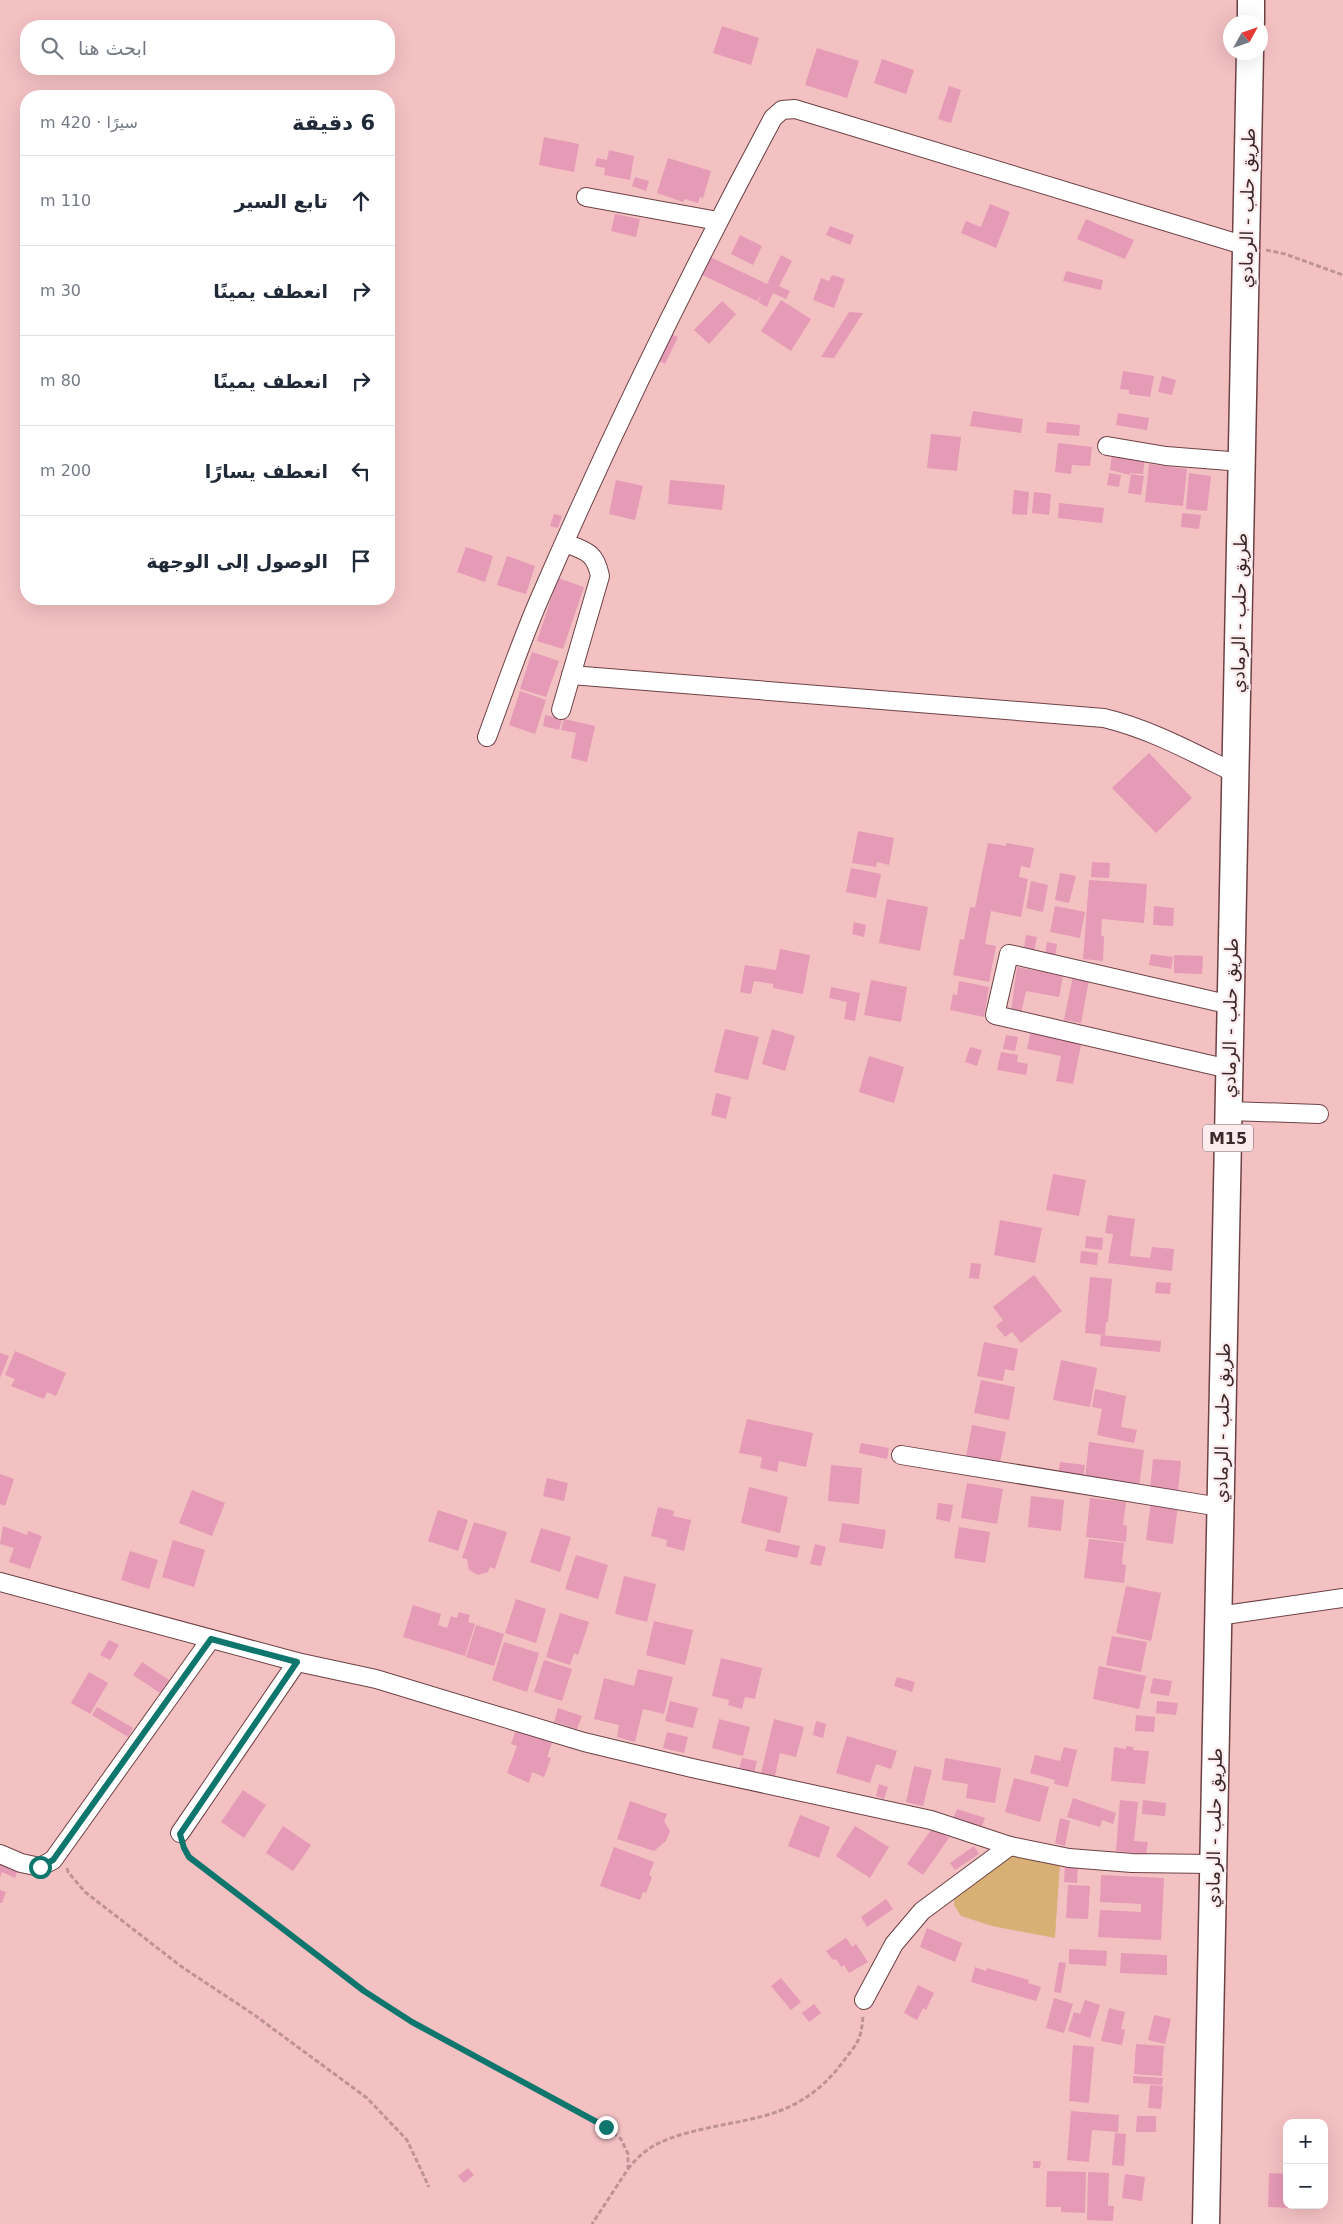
<!DOCTYPE html>
<html lang="ar">
<meta charset="utf-8">
<style>
body{margin:0;font-family:"DejaVu Sans","Noto Sans Arabic",sans-serif;background:#f2f2f3;color:#1f2937;direction:rtl}
.controls{position:absolute;right:15px;bottom:15px;display:grid;overflow:hidden;border-radius:10px;box-shadow:0 5px 20px #0002}
.controls button{width:45px;height:45px;display:grid;place-items:center;padding:0;border:0;border-bottom:1px solid #e0e1e3;background:#fff;color:#1f2937;font:25px sans-serif}
.compass{position:absolute;left:1223px;top:15px;width:45px;height:45px;border-radius:50%;background:#fff;box-shadow:0 5px 20px #0002;rotate:50deg}
.stop{position:absolute;width:15px;height:15px;margin:-11px;border:4px solid #0f766e;border-radius:50%;background:#fff}
.stop.end{background:#0f766e;border-color:#fff;box-shadow:0 1px 5px #0008}
.list{margin:0;padding:0;list-style:none}
h2{display:flex;justify-content:space-between;align-items:center;height:65px;margin:0;padding:0 20px;font-size:21px}
h2 small{font-size:16px;font-weight:400;color:#747a83}
.list li{display:grid;grid-template-columns:32px 1fr auto;gap:15px;align-items:center;box-sizing:border-box;height:90px;padding:0 20px;border-top:1px solid #e0e1e3}
.list b{display:block;font-size:19px;white-space:nowrap}
.list em{font-size:16px;font-style:normal;color:#747a83}
.icon{flex:none;width:28px;height:28px;fill:none;stroke:currentColor;stroke-width:2;stroke-linecap:round;stroke-linejoin:round}
.map{position:relative;flex:none;width:1343px;height:2224px;overflow:hidden;direction:ltr}
.search{position:absolute;background:#fff;box-shadow:0 5px 20px #0002;left:20px;top:20px;width:375px;height:55px;display:flex;align-items:center;gap:12px;box-sizing:border-box;padding:0 18px;border-radius:20px;color:#747a83;font-size:19px}
.panel{position:absolute;background:#fff;box-shadow:0 5px 20px #0002;left:20px;top:90px;width:375px;height:515px;border-radius:20px;direction:rtl}
.map>svg:first-child{display:block}
</style>
<div class="map">
<svg width="1343" height="2224" viewBox="0 0 1343 2224">
<rect width="100%" height="100%" fill="#f4c1c3"/>
<!-- green -->
<polygon fill="#d8b075" points="1011,1853 1060,1863 1055,1938 992,1926 961,1916 954,1905 954,1893"/>
<!-- building -->
<g fill="#e59ab5">
<polygon points="722,26 759,38 751,65 713,53"/>
<polygon points="817,48 859,61 847,98 805,85"/>
<polygon points="882,59 914,70 906,94 874,83"/>
<polygon points="949,86 961,90 951,123 938,119"/>
<polygon points="544,137 579,144 574,172 539,165"/>
<polygon points="609,150 634,156 630,180 604,175 605,168 595,166 597,158 607,160"/>
<polygon points="668,158 711,171 703,198 700,197 698,203 685,199 683,202 657,193"/>
<polygon points="635,177 649,181 646,191 632,186"/>
<polygon points="990,204 1010,212 996,248 961,233 966,221 981,227"/>
<polygon points="615,214 640,219 636,237 611,231"/>
<polygon points="1086,219 1134,240 1125,259 1077,239"/>
<polygon points="830,226 854,235 850,245 826,235"/>
<polygon points="740,235 762,246 753,265 731,254"/>
<polygon points="706,255 767,284 781,255 792,261 779,286 790,291 786,299 773,293 767,307 758,302 761,295 757,301 698,273"/>
<polygon points="1066,271 1103,280 1101,290 1063,281"/>
<polygon points="832,275 845,279 834,308 813,300 821,278 829,281"/>
<polygon points="781,300 811,319 791,351 761,331"/>
<polygon points="722,301 736,314 709,344 694,330"/>
<polygon points="849,312 863,313 834,358 821,357"/>
<polygon points="668,333 678,337 665,364 655,359"/>
<polygon points="1123,371 1154,376 1150,397 1129,394 1129,390 1120,389"/>
<polygon points="1162,376 1176,380 1172,395 1158,392"/>
<polygon points="973,411 1023,419 1021,433 970,426"/>
<polygon points="1118,413 1149,418 1147,430 1116,425"/>
<polygon points="1047,422 1080,425 1079,436 1046,433"/>
<polygon points="931,434 961,437 957,471 927,468"/>
<polygon points="1058,443 1092,447 1090,466 1072,465 1071,474 1055,472"/>
<polygon points="1112,453 1145,457 1143,474 1130,473 1130,475 1110,470"/>
<polygon points="1149,464 1187,469 1183,506 1145,502"/>
<polygon points="1109,473 1121,475 1119,487 1107,485"/>
<polygon points="1189,473 1211,476 1207,511 1186,509"/>
<polygon points="1131,474 1144,476 1141,495 1128,493"/>
<polygon points="616,480 643,486 635,520 609,514"/>
<polygon points="670,480 725,485 722,510 668,504"/>
<polygon points="1014,490 1029,492 1027,515 1012,514"/>
<polygon points="1034,492 1051,494 1049,515 1032,513"/>
<polygon points="1059,503 1104,508 1102,523 1058,518"/>
<polygon points="1182,513 1201,515 1199,529 1181,527"/>
<polygon points="554,514 562,516 558,528 550,526"/>
<polygon points="466,547 493,556 485,582 457,572"/>
<polygon points="507,556 535,566 526,594 497,585"/>
<polygon points="558,578 584,587 563,649 537,641"/>
<polygon points="532,652 559,661 546,697 520,689"/>
<polygon points="520,691 546,700 535,734 509,725"/>
<polygon points="545,715 562,719 559,730 543,726"/>
<polygon points="564,719 595,726 587,762 571,758 576,733 561,730"/>
<polygon points="1149,753 1192,798 1156,833 1112,788"/>
<polygon points="858,831 894,838 889,865 877,862 876,867 852,863"/>
<polygon points="988,843 1006,846 1006,843 1034,848 1030,868 1021,866 1019,877 1028,879 1021,917 991,911 985,944 996,946 989,982 953,975 960,939 964,940 970,907 975,908"/>
<polygon points="1092,862 1110,863 1109,878 1091,877"/>
<polygon points="851,868 881,874 876,898 846,892"/>
<polygon points="1060,873 1076,876 1069,903 1055,900"/>
<polygon points="1089,880 1147,884 1144,923 1102,919 1101,936 1104,936 1103,961 1083,959"/>
<polygon points="1031,881 1048,885 1043,912 1026,908"/>
<polygon points="887,899 928,907 920,951 879,943"/>
<polygon points="1055,906 1085,912 1080,938 1050,932"/>
<polygon points="1154,906 1174,908 1173,926 1153,925"/>
<polygon points="854,922 866,925 864,937 852,934"/>
<polygon points="1026,935 1037,937 1033,956 1023,954"/>
<polygon points="1047,942 1057,944 1055,957 1045,955"/>
<polygon points="780,949 810,955 803,994 773,988 773,984 754,981 751,994 740,992 745,965 776,970"/>
<polygon points="1151,954 1173,957 1171,969 1149,965"/>
<polygon points="1174,955 1203,956 1202,974 1174,973"/>
<polygon points="1017,967 1063,976 1059,997 1026,991 1021,1014 1011,1012"/>
<polygon points="1073,976 1089,980 1081,1023 1064,1020"/>
<polygon points="871,980 907,987 901,1022 864,1015"/>
<polygon points="959,981 989,987 984,1017 950,1010 953,994 957,995"/>
<polygon points="831,987 860,993 855,1021 844,1019 847,1002 829,998"/>
<polygon points="725,1029 759,1037 748,1080 714,1072"/>
<polygon points="772,1029 795,1036 785,1071 762,1064"/>
<polygon points="1031,1030 1082,1040 1073,1084 1056,1081 1061,1056 1027,1049"/>
<polygon points="1006,1035 1018,1037 1015,1051 1003,1049"/>
<polygon points="970,1047 982,1050 977,1066 965,1062"/>
<polygon points="1001,1052 1018,1055 1017,1062 1028,1064 1026,1075 997,1070"/>
<polygon points="869,1056 904,1067 894,1103 859,1092"/>
<polygon points="716,1093 731,1097 726,1119 711,1115"/>
<polygon points="1053,1174 1086,1180 1079,1216 1046,1210"/>
<polygon points="1108,1215 1135,1219 1130,1256 1150,1258 1152,1247 1174,1249 1172,1271 1108,1263 1113,1234 1105,1233"/>
<polygon points="1000,1220 1042,1228 1035,1263 994,1255"/>
<polygon points="1086,1236 1103,1238 1102,1250 1085,1248"/>
<polygon points="1081,1251 1098,1253 1097,1265 1080,1263"/>
<polygon points="971,1263 981,1264 979,1279 969,1278"/>
<polygon points="1034,1275 1062,1311 1021,1343 1012,1332 1005,1337 996,1326 1003,1320 993,1307"/>
<polygon points="1090,1277 1112,1279 1108,1322 1106,1322 1105,1335 1085,1333"/>
<polygon points="1156,1282 1171,1283 1170,1294 1155,1293"/>
<polygon points="1101,1335 1161,1341 1160,1352 1100,1346"/>
<polygon points="984,1342 1018,1349 1014,1371 1005,1369 1003,1381 977,1376"/>
<polygon points="15,1351 66,1373 56,1396 47,1392 44,1399 11,1386 15,1379 5,1375"/>
<polygon points="0,1353 9,1356 0,1378"/>
<polygon points="1061,1360 1097,1368 1090,1407 1053,1400"/>
<polygon points="981,1380 1015,1387 1009,1420 974,1413"/>
<polygon points="1095,1389 1126,1396 1121,1427 1137,1430 1134,1443 1097,1435 1102,1409 1092,1407"/>
<polygon points="747,1419 813,1433 806,1467 779,1461 777,1472 760,1468 762,1457 739,1453"/>
<polygon points="972,1425 1006,1432 999,1468 965,1462"/>
<polygon points="1089,1442 1144,1450 1139,1486 1085,1479"/>
<polygon points="861,1443 889,1448 887,1459 859,1453"/>
<polygon points="1153,1459 1181,1461 1178,1492 1150,1489"/>
<polygon points="1060,1462 1085,1465 1083,1478 1058,1475"/>
<polygon points="831,1465 862,1468 859,1504 828,1501"/>
<polygon points="0,1474 14,1479 5,1506 0,1504"/>
<polygon points="547,1478 568,1483 564,1501 543,1496"/>
<polygon points="967,1483 1003,1489 997,1524 961,1518"/>
<polygon points="749,1487 788,1497 780,1533 741,1523"/>
<polygon points="192,1490 225,1503 212,1536 179,1523"/>
<polygon points="1031,1496 1064,1500 1061,1531 1028,1527"/>
<polygon points="1090,1498 1126,1502 1123,1525 1127,1526 1126,1542 1086,1537"/>
<polygon points="1151,1502 1178,1505 1173,1544 1146,1540"/>
<polygon points="938,1503 953,1505 950,1522 936,1519"/>
<polygon points="658,1507 674,1511 673,1516 691,1520 684,1551 666,1546 667,1540 651,1536"/>
<polygon points="438,1510 468,1520 458,1551 428,1541"/>
<polygon points="474,1522 507,1532 495,1569 490,1567 488,1572 478,1575 469,1570 467,1559 462,1558"/>
<polygon points="842,1523 886,1530 883,1549 839,1542"/>
<polygon points="3,1526 27,1535 28,1531 42,1536 30,1569 9,1562 14,1548 0,1544"/>
<polygon points="959,1527 990,1532 985,1563 954,1558"/>
<polygon points="541,1528 571,1537 560,1572 530,1562"/>
<polygon points="768,1539 800,1546 797,1558 765,1551"/>
<polygon points="1089,1539 1124,1543 1122,1564 1126,1565 1124,1583 1084,1578"/>
<polygon points="173,1540 205,1550 194,1587 162,1577"/>
<polygon points="815,1544 826,1547 821,1566 810,1564"/>
<polygon points="130,1551 158,1560 149,1589 121,1580"/>
<polygon points="576,1555 608,1565 598,1599 565,1589"/>
<polygon points="624,1576 656,1584 647,1622 615,1614"/>
<polygon points="1126,1586 1161,1593 1151,1641 1116,1633"/>
<polygon points="516,1599 546,1609 536,1643 505,1633"/>
<polygon points="413,1605 441,1614 438,1625 447,1628 451,1616 457,1618 459,1612 470,1615 468,1622 475,1624 465,1656 403,1637"/>
<polygon points="560,1613 589,1622 578,1655 574,1653 570,1665 546,1657"/>
<polygon points="654,1621 693,1630 685,1665 646,1655"/>
<polygon points="476,1625 504,1634 494,1666 466,1657"/>
<polygon points="1112,1636 1147,1642 1141,1672 1106,1665"/>
<polygon points="109,1640 119,1645 110,1660 100,1655"/>
<polygon points="504,1642 539,1653 527,1692 492,1680"/>
<polygon points="721,1658 762,1668 755,1699 745,1697 742,1709 728,1705 729,1700 712,1696"/>
<polygon points="544,1660 572,1669 562,1701 534,1692"/>
<polygon points="142,1662 169,1680 160,1693 133,1675"/>
<polygon points="1099,1666 1146,1676 1139,1709 1093,1699"/>
<polygon points="638,1669 673,1677 664,1714 643,1709 635,1742 617,1737 619,1725 594,1719 604,1678 634,1686"/>
<polygon points="89,1672 108,1683 90,1714 71,1703"/>
<polygon points="897,1677 915,1682 912,1692 894,1686"/>
<polygon points="1153,1678 1172,1681 1169,1696 1150,1693"/>
<polygon points="670,1701 698,1708 693,1728 665,1721"/>
<polygon points="1157,1701 1178,1703 1176,1715 1156,1713"/>
<polygon points="97,1707 133,1728 128,1737 92,1715"/>
<polygon points="558,1708 582,1716 577,1729 554,1722"/>
<polygon points="1136,1715 1155,1717 1154,1732 1135,1731"/>
<polygon points="719,1719 750,1727 743,1756 712,1748"/>
<polygon points="774,1719 804,1727 796,1757 780,1753 775,1776 761,1773"/>
<polygon points="816,1721 826,1724 823,1738 813,1735"/>
<polygon points="516,1730 552,1743 547,1757 551,1758 544,1777 532,1772 529,1783 507,1773 517,1746 511,1744"/>
<polygon points="667,1732 688,1737 684,1753 663,1748"/>
<polygon points="847,1736 897,1751 891,1769 876,1764 870,1783 836,1773"/>
<polygon points="1126,1746 1134,1747 1133,1750 1149,1751 1145,1784 1111,1781 1114,1747 1126,1749"/>
<polygon points="1064,1747 1077,1750 1068,1787 1054,1784 1055,1780 1030,1773 1035,1755 1060,1761"/>
<polygon points="742,1758 757,1761 754,1773 739,1769"/>
<polygon points="945,1758 1001,1768 995,1803 966,1798 968,1784 942,1780"/>
<polygon points="914,1766 932,1770 923,1806 906,1802"/>
<polygon points="1014,1778 1049,1787 1040,1822 1005,1812"/>
<polygon points="879,1784 888,1787 884,1799 876,1796"/>
<polygon points="243,1790 266,1805 244,1838 221,1822"/>
<polygon points="1073,1798 1116,1813 1113,1824 1102,1820 1100,1827 1067,1817"/>
<polygon points="1120,1800 1138,1802 1134,1841 1148,1842 1146,1854 1116,1851"/>
<polygon points="1143,1800 1166,1803 1165,1816 1142,1814"/>
<polygon points="630,1801 667,1814 664,1821 670,1831 666,1841 654,1851 617,1839"/>
<polygon points="957,1809 985,1818 981,1829 953,1819"/>
<polygon points="800,1815 830,1827 819,1858 788,1846"/>
<polygon points="1060,1818 1070,1821 1065,1846 1055,1843"/>
<polygon points="283,1826 311,1845 293,1871 266,1853"/>
<polygon points="855,1826 889,1847 870,1878 836,1856"/>
<polygon points="933,1827 949,1838 923,1875 907,1864"/>
<polygon points="974,1846 979,1854 955,1870 950,1863"/>
<polygon points="614,1847 654,1862 649,1875 652,1877 646,1893 643,1892 640,1900 600,1886"/>
<polygon points="0,1860 19,1867 15,1878 2,1872 0,1878"/>
<polygon points="1065,1864 1078,1865 1077,1883 1064,1882"/>
<polygon points="1101,1875 1164,1878 1161,1940 1098,1937 1100,1910 1141,1912 1141,1904 1100,1902"/>
<polygon points="1068,1885 1090,1886 1088,1919 1066,1918"/>
<polygon points="0,1890 6,1892 2,1903 0,1903"/>
<polygon points="886,1899 893,1909 867,1927 861,1917"/>
<polygon points="927,1928 962,1943 955,1962 920,1947"/>
<polygon points="846,1938 852,1947 856,1944 868,1962 849,1973 844,1965 841,1967 836,1959 833,1960 826,1951"/>
<polygon points="1069,1949 1107,1951 1106,1966 1069,1964"/>
<polygon points="1121,1953 1167,1955 1167,1975 1120,1973"/>
<polygon points="1059,1962 1066,1963 1061,1993 1054,1992"/>
<polygon points="975,1967 986,1971 987,1968 1029,1980 1028,1983 1041,1987 1036,2001 971,1982"/>
<polygon points="781,1978 801,2002 791,2010 771,1986"/>
<polygon points="918,1985 934,1993 926,2010 923,2008 917,2020 904,2013"/>
<polygon points="1054,1998 1073,2004 1064,2033 1046,2028"/>
<polygon points="1085,2000 1100,2005 1090,2038 1068,2031 1074,2012 1080,2014"/>
<polygon points="814,2004 821,2013 809,2022 802,2013"/>
<polygon points="1109,2008 1125,2012 1121,2029 1125,2030 1122,2045 1101,2041"/>
<polygon points="1154,2015 1171,2019 1165,2044 1148,2040"/>
<polygon points="1136,2044 1164,2046 1162,2076 1134,2074"/>
<polygon points="1073,2045 1094,2047 1089,2103 1069,2101"/>
<polygon points="1133,2076 1163,2078 1162,2085 1133,2083"/>
<polygon points="1150,2085 1163,2086 1161,2109 1148,2108"/>
<polygon points="1071,2111 1119,2115 1118,2132 1092,2130 1089,2162 1067,2160"/>
<polygon points="1137,2116 1156,2116 1156,2132 1136,2132"/>
<polygon points="1115,2133 1126,2134 1124,2166 1112,2165"/>
<polygon points="1033,2161 1041,2161 1040,2168 1033,2168"/>
<polygon points="468,2168 474,2175 464,2183 458,2176"/>
<polygon points="1047,2171 1086,2172 1085,2213 1061,2212 1061,2207 1046,2207"/>
<polygon points="1088,2172 1109,2173 1108,2206 1114,2206 1113,2221 1087,2220"/>
<polygon points="1269,2173 1287,2174 1287,2205 1307,2205 1307,2209 1268,2207"/>
<polygon points="1125,2174 1145,2177 1142,2201 1122,2198"/>
</g>
<g fill="none" stroke-linecap="round" stroke-linejoin="round">
<!-- minor casing -->
<g stroke="#6d4245" stroke-width="20">
<g id="minor">
<polyline points="586,197 718,221"/>
<polyline points="1107,446 1166,456 1242,462"/>
<path d="M571 675 1104 718C1150 729 1192 752 1235 773"/>
<path d="M561 710 600 576C595 552 586 551 565 543"/>
<path d="M487 737C504 691 520 644 539 600 610 436 689 275 773 118L782 110 795 109 1246 246"/>
<polyline points="1229,1069 995,1015 1009,954 1231,1005"/>
<polyline points="1229,1111 1319,1114"/>
<polyline points="901,1455 1220,1507"/>
<polyline points="0,1582 297,1662 376,1679 584,1742 692,1768 931,1820 1010,1846 1069,1858 1132,1863 1213,1864"/>
<polyline points="1218,1616 1343,1598"/>
<polyline points="180,1833 297,1662"/>
<polyline points="0,1854 21,1863 40,1867 53,1860 211,1639"/>
<polyline points="864,2000 894,1944 922,1911 1010,1846"/>
</g>
</g>
<!-- highway casing -->
<g stroke="#6d4245" stroke-width="29">
<g id="highway">
<polyline points="1251,22 1251,0"/>
<polyline points="1206,2224 1250,52"/>
</g>
</g>
<!-- path -->
<g stroke="#bd9395" stroke-width="3" stroke-dasharray="5 2.5" stroke-linecap="butt">
<polyline points="1266,250 1285,254 1343,275"/>
<polyline points="184,1848 189,1857 364,1991 413,2023 606,2127 621,2139 628,2154 628,2169 592,2224"/>
<polyline points="67,1868 68,1872 85,1892 182,1967 253,2014 367,2098 407,2140 429,2187"/>
<path d="M628 2169C632 2164 636 2159 641 2155 671 2127 741 2126 779 2111 804 2102 826 2085 842 2063 857 2043 861 2042 863 2016"/>
</g>
<!-- minor -->
<use href="#minor" stroke="#fff" stroke-width="18"/>
<!-- highway -->
<use href="#highway" stroke="#fff" stroke-width="26"/>
</g>
<g fill="none" stroke-linecap="round" stroke-linejoin="round">
<!-- route -->
<polyline stroke="#0f766e" stroke-width="6" points="40,1867 53,1860 211,1639 297,1662 180,1834 184,1848 189,1857 364,1991 412,2022 606,2127"/>
</g>
<g text-anchor="middle" dominant-baseline="central" stroke-width="4.5" stroke-linejoin="round" paint-order="stroke">
<!-- shield labels -->
<rect fill="#fceced" stroke="#766364" stroke-width="1" x="1203" y="1124.5" width="50" height="27" rx="4"/>
<g font-size="16" font-weight="bold" fill="#3c2829">
<text x="1228" y="1138">M15</text>
</g>
<!-- street labels -->
<g font-size="18" fill="#3c2829" stroke="#fceced">
<text transform="translate(1247 208) rotate(-89)">طريق حلب - الرمادي</text>
<text transform="translate(1239 613) rotate(-89)">طريق حلب - الرمادي</text>
<text transform="translate(1230 1018) rotate(-89)">طريق حلب - الرمادي</text>
<text transform="translate(1222 1423) rotate(-89)">طريق حلب - الرمادي</text>
<text transform="translate(1214 1828) rotate(-89)">طريق حلب - الرمادي</text>
</g>
</g>
</svg>
<div class="controls">
<button>+</button>
<button>−</button>
</div>
<svg class="compass" viewBox="-18 -18 36 36"><path d="M0-13l5 13h-10z" fill="#e53935"/><path d="M0 13l5-13h-10z" fill="#747a83"/></svg>
<div class="stop" style="left:40px;top:1867px"></div>
<div class="stop end" style="left:606px;top:2127px"></div>
<div class="search"><svg class="icon" aria-label="search" viewBox="0 0 24 24"><circle cx="10" cy="10" r="6"/><path d="M15 15l6 6"/></svg>ابحث هنا</div>
<section class="panel">
<h2>6 دقيقة<small>سيرًا · 420 m</small></h2>
<ul class="list">
<li><svg class="icon" aria-label="ahead" viewBox="0 0 24 24"><path d="M12 20V5M6 11l6-6 6 6"/></svg><div><b>تابع السير</b></div><em>110 m</em></li>
<li><svg class="icon" aria-label="right" viewBox="0 0 24 24"><path d="M7 20v-9h11M14 6l5 5-5 5"/></svg><div><b>انعطف يمينًا</b></div><em>30 m</em></li>
<li><svg class="icon" aria-label="right" viewBox="0 0 24 24"><path d="M7 20v-9h11M14 6l5 5-5 5"/></svg><div><b>انعطف يمينًا</b></div><em>80 m</em></li>
<li><svg class="icon" aria-label="left" viewBox="0 0 24 24"><path d="M17 20v-9H6M10 6l-5 5 5 5"/></svg><div><b>انعطف يسارًا</b></div><em>200 m</em></li>
<li><svg class="icon" aria-label="arrive" viewBox="0 0 24 24"><path d="M6 21V4h12l-3 4 3 4H6"/></svg><div><b>الوصول إلى الوجهة</b></div></li>
</ul>
</section>
</div>
